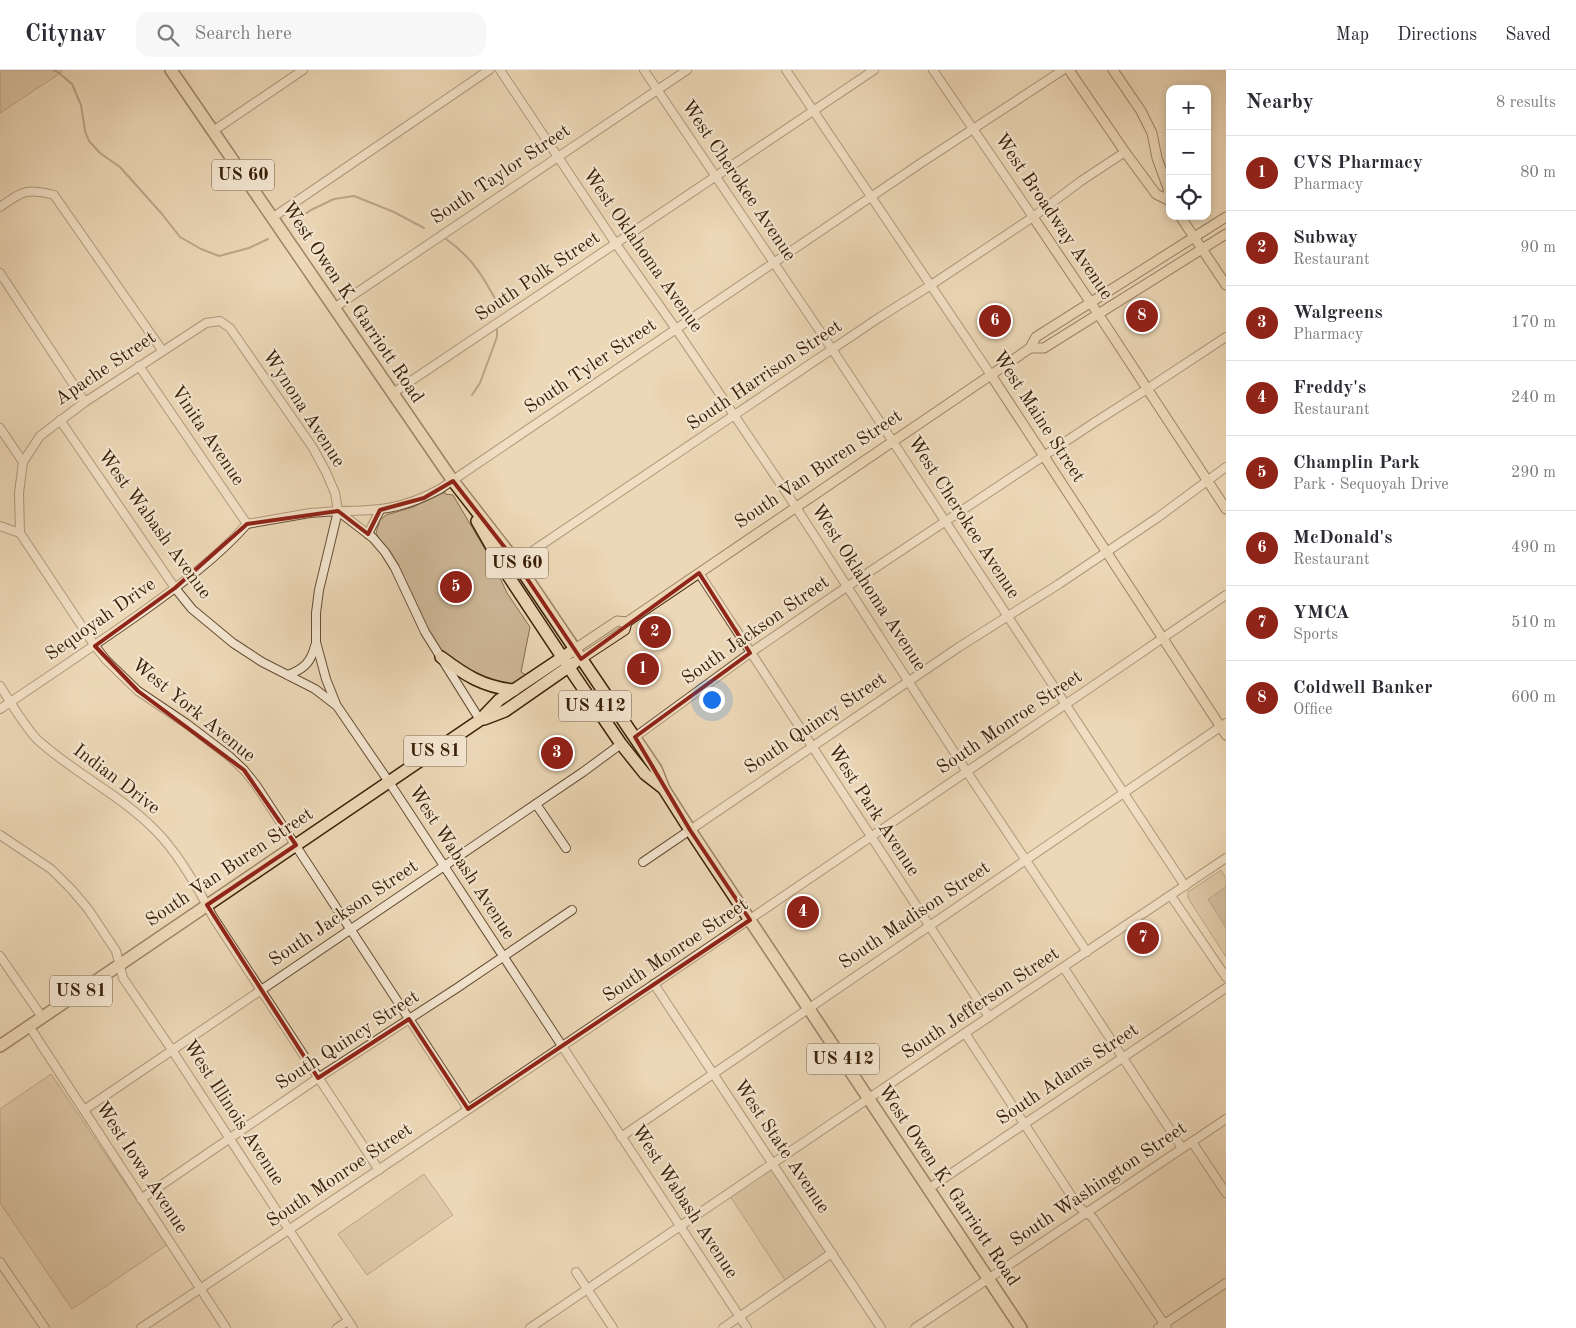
<!DOCTYPE html>
<meta charset="utf-8">
<style>
body{margin:0;font-family:"Old Standard TT",serif;background:#f7f7f7;color:#2b2b33}
.controls{position:absolute;right:15px;top:15px;display:grid;overflow:hidden;border-radius:10px;box-shadow:0 2px 8px #0003}
.controls button{width:45px;height:45px;display:grid;place-items:center;padding:0;border:0;border-bottom:1px solid #e1e1e2;background:#fff;color:#2b2b33;font:25px sans-serif}
.you{position:absolute;left:711px;top:629px;width:18px;height:18px;margin:-12px;border:4px solid #fff;border-radius:50%;background:#1a73e8;box-shadow:0 0 0 8px #1a73e833}
.badge{display:grid;place-items:center;width:32px;height:32px;border-radius:50%;background:#8f2418;color:#fff;font-size:16px;font-weight:700}
.pin{position:absolute;translate:-50% -50%;border:2px solid #fff;box-shadow:0 1px 5px #0006}
.list{margin:0;padding:0;list-style:none}
h2{display:flex;justify-content:space-between;align-items:center;height:65px;margin:0;padding:0 20px;font-size:21px}
h2 small{font-size:16px;font-weight:400;color:#7c7c81}
.list li{display:grid;grid-template-columns:32px 1fr auto;gap:15px;align-items:center;box-sizing:border-box;height:75px;padding:0 20px;border-top:1px solid #e1e1e2}
.list b{display:block;font-size:19px;white-space:nowrap}
.list p{margin:0;font-size:16px;white-space:nowrap;color:#7c7c81}
.list em{font-size:16px;font-style:normal;color:#7c7c81}
.icon{flex:none;width:28px;height:28px;fill:none;stroke:currentColor;stroke-width:2;stroke-linecap:round;stroke-linejoin:round}
.map{position:relative;flex:none;width:1226px;height:1258px;overflow:hidden}
header{display:flex;align-items:center;gap:30px;box-sizing:border-box;height:70px;padding:0 25px;background:#fff;border-bottom:1px solid #e1e1e2}
header strong{font-size:24px}
nav{display:flex;gap:28px;margin-inline-start:auto;font-size:18px}
.search{width:350px;height:45px;background:#f7f7f7;display:flex;align-items:center;gap:12px;box-sizing:border-box;padding:0 18px;border-radius:15px;color:#7c7c81;font-size:19px}
main{display:flex}
aside{flex:1;background:#fff}
.map>svg:first-child{display:block}
</style>
<header>
<strong>Citynav</strong>
<div class="search"><svg class="icon" aria-label="search" viewBox="0 0 24 24"><circle cx="10" cy="10" r="6"/><path d="M15 15l6 6"/></svg>Search here</div>
<nav><a>Map</a><a>Directions</a><a>Saved</a></nav>
</header>
<main>
<div class="map">
<svg width="1226" height="1258" viewBox="0 0 1226 1258">
<rect width="100%" height="100%" fill="#ecd7b6"/>
<filter id="stains"><feTurbulence type="fractalNoise" baseFrequency=".004" numOctaves="4"/><feColorMatrix values="0 0 0 0 .2 0 0 0 0 .09 0 0 0 0 .02 0 0 0 .5 -.17"/></filter>
<radialGradient id="worn" r=".72"><stop offset=".6" stop-color="#630" stop-opacity="0"/><stop offset="1" stop-color="#630" stop-opacity=".3"/></radialGradient>
<!-- green -->
<g fill="#ceb898" stroke="#846c50">
<polygon points="0,0 61,0 62,2 0,43"/>
<polygon points="445,422 445,424 453,425 492,491 507,523 530,557 521,602 526,605 509,616 495,614 453,591 440,578 428,560 389,482 379,469 376,463 380,450 386,445 413,437"/>
<polygon points="1221,800 1226,808 1226,887 1188,828 1188,822"/>
<polygon points="51,1004 167,1175 72,1239 0,1133 0,1039"/>
<polygon points="771,1099 826,1182 785,1210 730,1126"/>
<polygon points="424,1104 453,1145 367,1205 338,1164"/>
</g>
<!-- water -->
<polygon fill="#af997a" stroke="#80694c" points="1226,817 1226,858 1208,829"/>
<g fill="none" stroke-linecap="round" stroke-linejoin="round">
<!-- stream -->
<g stroke="#80694c" stroke-width="2">
<polyline points="53,0 59,3 72,14 81,35 85,61 89,71 100,83 120,97 162,144 180,167 201,179 219,186 249,178 268,169"/>
<polyline points="294,151 311,140 334,129 354,126 394,142 424,158"/>
<path d="M446 169C473 188 484 208 499 236"/>
<polyline points="472,325 480,313 497,267 497,259"/>
</g>
<!-- minor casing -->
<g stroke="#664e33" stroke-width="10">
<g id="minor">
<polyline points="500,0 616,174 676,259 788,425 967,702 1087,882"/>
<polyline points="644,0 832,279 1185,816"/>
<polyline points="786,0 991,305"/>
<polyline points="933,0 1033,147"/>
<polyline points="213,61 303,0"/>
<path d="M0 137C23 121 26 118 54 125L162 280"/>
<polyline points="272,148 489,0"/>
<polyline points="0,203 85,332"/>
<polyline points="334,238 687,0"/>
<polyline points="139,296 247,454"/>
<polyline points="393,323 874,0"/>
<polyline points="60,350 175,518 192,539 233,573 262,592 315,619 337,636 389,712 747,1258"/>
<polyline points="0,358 23,392 19,423 20,463"/>
<polyline points="23,392 40,366 85,332 206,253 220,251 230,258 313,378 326,402 335,423 338,441 319,520 316,543 316,572 326,609 336,634"/>
<path d="M338 441C379 441 403 439 440 419L921 93 1063 0"/>
<polyline points="0,456 20,463 95,576 106,590 138,621 187,654 229,686 244,700 256,715 468,1039"/>
<polyline points="368,464 380,440"/>
<polyline points="516,492 880,247 931,215 1033,147 1081,111 1125,82"/>
<polyline points="699,503 989,947"/>
<path d="M288 605C304 599 311 592 315 576"/>
<path d="M0 616C10 631 27 661 40 672 76 704 122 726 156 761 179 784 198 818 213 847L379 1100"/>
<path d="M0 639C49 606 97 574 145 540 181 514 218 487 247 454L310 443 338 441 373 468 385 482 395 498 425 562 480 650"/>
<polyline points="635,667 750,583 848,516 1095,352 1147,319 1226,267"/>
<polyline points="536,734 566,778"/>
<polyline points="0,765 51,799 72,820 88,839 116,881 123,908 172,980 353,1258"/>
<polyline points="643,792 959,577 1059,514 1157,448 1226,397"/>
<polyline points="1171,826 1226,907"/>
<polyline points="0,886 42,947"/>
<polyline points="1064,898 1182,1078"/>
<polyline points="654,914 881,1258"/>
<polyline points="29,956 226,1258"/>
<polyline points="965,963 1078,1136 1093,1148 1167,1258"/>
<polyline points="84,1040 583,702 621,674"/>
<polyline points="621,1067 1226,653"/>
<polyline points="1192,1072 1226,1123"/>
<polyline points="928,1119 1226,918"/>
<polyline points="141,1129 318,1008 457,918 572,840"/>
<polyline points="0,1192 45,1258"/>
<polyline points="576,1202 613,1258"/>
<path d="M141 1258C505 1017 865 771 1226 525"/>
<polyline points="337,1258 348,1251"/>
<polyline points="530,1258 965,963 1226,788"/>
<polyline points="723,1258 832,1183"/>
<polyline points="915,1258 1226,1049"/>
<polyline points="1158,1258 1226,1213"/>
</g>
</g>
<!-- major casing -->
<g stroke="#3a2007" stroke-width="11">
<g id="major">
<polyline points="1069,0 1125,82 1156,124 1170,131"/>
<polyline points="1113,0 1141,41 1152,63 1157,88 1168,118 1169,130"/>
<polyline points="1180,146 1226,215"/>
<polyline points="1033,147 1091,233 1226,439"/>
<polyline points="1030,278 1044,278 1226,164"/>
<polyline points="991,305 1226,665"/>
<polyline points="575,579 617,551 627,552 1010,292 1030,278 1036,267 1226,147"/>
<polyline points="581,589 625,560 627,552"/>
</g>
</g>
<!-- highway casing -->
<g stroke="#3a2007" stroke-width="14">
<g id="highway">
<polyline points="171,0 453,411 516,492 656,699 664,719 690,760 1021,1258"/>
<polyline points="477,451 509,507 576,608 621,674 645,704 663,718"/>
<path d="M441 587C465 605 483 617 514 620"/>
<polyline points="484,649 505,641 574,593"/>
<polyline points="0,976 480,650 499,630 575,579"/>
</g>
</g>
<!-- minor -->
<use href="#minor" stroke="#f3e5d0" stroke-width="8"/>
<!-- major -->
<use href="#major" stroke="#ecd7b6" stroke-width="9"/>
<!-- highway -->
<use href="#highway" stroke="#ecd7b6" stroke-width="11"/>
</g>
<!-- marked area -->
<path d="M0 0H1226V1258H0ZM453 411 516 492 581 589 699 503 750 583 635 667 690 760 750 850 468 1039 409 949 318 1008 207 835 296 775 244 700 138 621 95 576 175 518 247 454 338 441 368 464 380 440 424 428Z" fill="#ecd7b6" fill-opacity=".55" fill-rule="evenodd"/>
<path fill="none" stroke="#8f2418" stroke-width="4" stroke-linejoin="round" d="M453 411 516 492 581 589 699 503 750 583 635 667 690 760 750 850 468 1039 409 949 318 1008 207 835 296 775 244 700 138 621 95 576 175 518 247 454 338 441 368 464 380 440 424 428Z"/>
<g text-anchor="middle" dominant-baseline="central" stroke-width="4.5" stroke-linejoin="round" paint-order="stroke">
<!-- shield labels -->
<g fill="#f3e5d0" stroke="#725b43" stroke-width="1">
<rect x="212" y="89.5" width="62" height="31" rx="4"/>
<rect x="486" y="477.5" width="62" height="31" rx="4"/>
<rect x="559" y="620.5" width="72" height="31" rx="4"/>
<rect x="404" y="665.5" width="62" height="31" rx="4"/>
<rect x="50" y="905.5" width="62" height="31" rx="4"/>
<rect x="807" y="973.5" width="72" height="31" rx="4"/>
</g>
<g font-size="18" font-weight="bold" fill="#3a2007">
<text x="243" y="105">US 60</text>
<text x="517" y="493">US 60</text>
<text x="595" y="636">US 412</text>
<text x="435" y="681">US 81</text>
<text x="81" y="921">US 81</text>
<text x="843" y="989">US 412</text>
</g>
<!-- street labels -->
<g font-size="19" fill="#3a2007" stroke="#f3e5d0">
<text transform="translate(501 105) rotate(-34)">South Taylor Street</text>
<text transform="translate(738 111) rotate(56)">West Cherokee Avenue</text>
<text transform="translate(1053 147) rotate(56)">West Broadway Avenue</text>
<text transform="translate(642 181) rotate(55)">West Oklahoma Avenue</text>
<text transform="translate(538 207) rotate(-34)">South Polk Street</text>
<text transform="translate(352 233) rotate(56)">West Owen K. Garriott Road</text>
<text transform="translate(591 297) rotate(-34)">South Tyler Street</text>
<text transform="translate(106 299) rotate(-34)">Apache Street</text>
<text transform="translate(765 306) rotate(-34)">South Harrison Street</text>
<text transform="translate(303 339) rotate(57)">Wynona Avenue</text>
<text transform="translate(1038 347) rotate(57)">West Maine Street</text>
<text transform="translate(207 366) rotate(56)">Vinita Avenue</text>
<text transform="translate(819 400) rotate(-34)">South Van Buren Street</text>
<text transform="translate(963 448) rotate(57)">West Cherokee Avenue</text>
<text transform="translate(154 455) rotate(54)">West Wabash Avenue</text>
<text transform="translate(868 518) rotate(57)">West Oklahoma Avenue</text>
<text transform="translate(101 550) rotate(-35)">Sequoyah Drive</text>
<text transform="translate(756 561) rotate(-35)">South Jackson Street</text>
<text transform="translate(193 641) rotate(39)">West York Avenue</text>
<text transform="translate(1010 653) rotate(-34)">South Monroe Street</text>
<text transform="translate(816 654) rotate(-34)">South Quincy Street</text>
<text transform="translate(116 710) rotate(37)">Indian Drive</text>
<text transform="translate(873 741) rotate(57)">West Park Avenue</text>
<text transform="translate(461 793) rotate(57)">West Wabash Avenue</text>
<text transform="translate(230 798) rotate(-34)">South Van Buren Street</text>
<text transform="translate(344 844) rotate(-34)">South Jackson Street</text>
<text transform="translate(915 846) rotate(-34)">South Madison Street</text>
<text transform="translate(676 881) rotate(-34)">South Monroe Street</text>
<text transform="translate(981 934) rotate(-34)">South Jefferson Street</text>
<text transform="translate(348 971) rotate(-33)">South Quincy Street</text>
<text transform="translate(1068 1005) rotate(-34)">South Adams Street</text>
<text transform="translate(233 1043) rotate(57)">West Illinois Avenue</text>
<text transform="translate(781 1077) rotate(56)">West State Avenue</text>
<text transform="translate(141 1098) rotate(57)">West Iowa Avenue</text>
<text transform="translate(340 1106) rotate(-34)">South Monroe Street</text>
<text transform="translate(1099 1115) rotate(-34)">South Washington Street</text>
<text transform="translate(948 1116) rotate(56)">West Owen K. Garriott Road</text>
<text transform="translate(684 1132) rotate(57)">West Wabash Avenue</text>
</g>
</g>
<rect width="100%" height="100%" filter="url(#stains)"/>
<rect width="100%" height="100%" fill="url(#worn)"/>
</svg>
<div class="controls">
<button>+</button>
<button>−</button>
<button><svg class="icon" aria-label="locate" viewBox="0 0 24 24"><circle cx="12" cy="12" r="6"/><path d="M12 2v4M12 18v4M2 12h4M18 12h4"/></svg></button>
</div>
<div class="you"></div>
<div class="pin badge" style="left:643px;top:599px">1</div>
<div class="pin badge" style="left:655px;top:562px">2</div>
<div class="pin badge" style="left:557px;top:683px">3</div>
<div class="pin badge" style="left:803px;top:842px">4</div>
<div class="pin badge" style="left:456px;top:517px">5</div>
<div class="pin badge" style="left:995px;top:251px">6</div>
<div class="pin badge" style="left:1143px;top:868px">7</div>
<div class="pin badge" style="left:1142px;top:246px">8</div>
</div>
<aside>
<h2>Nearby<small>8 results</small></h2>
<ul class="list">
<li><span class="badge">1</span><div><b>CVS Pharmacy</b><p>Pharmacy</p></div><em>80 m</em></li>
<li><span class="badge">2</span><div><b>Subway</b><p>Restaurant</p></div><em>90 m</em></li>
<li><span class="badge">3</span><div><b>Walgreens</b><p>Pharmacy</p></div><em>170 m</em></li>
<li><span class="badge">4</span><div><b>Freddy's</b><p>Restaurant</p></div><em>240 m</em></li>
<li><span class="badge">5</span><div><b>Champlin Park</b><p>Park · Sequoyah Drive</p></div><em>290 m</em></li>
<li><span class="badge">6</span><div><b>McDonald's</b><p>Restaurant</p></div><em>490 m</em></li>
<li><span class="badge">7</span><div><b>YMCA</b><p>Sports</p></div><em>510 m</em></li>
<li><span class="badge">8</span><div><b>Coldwell Banker</b><p>Office</p></div><em>600 m</em></li>
</ul>
</aside>
</main>
